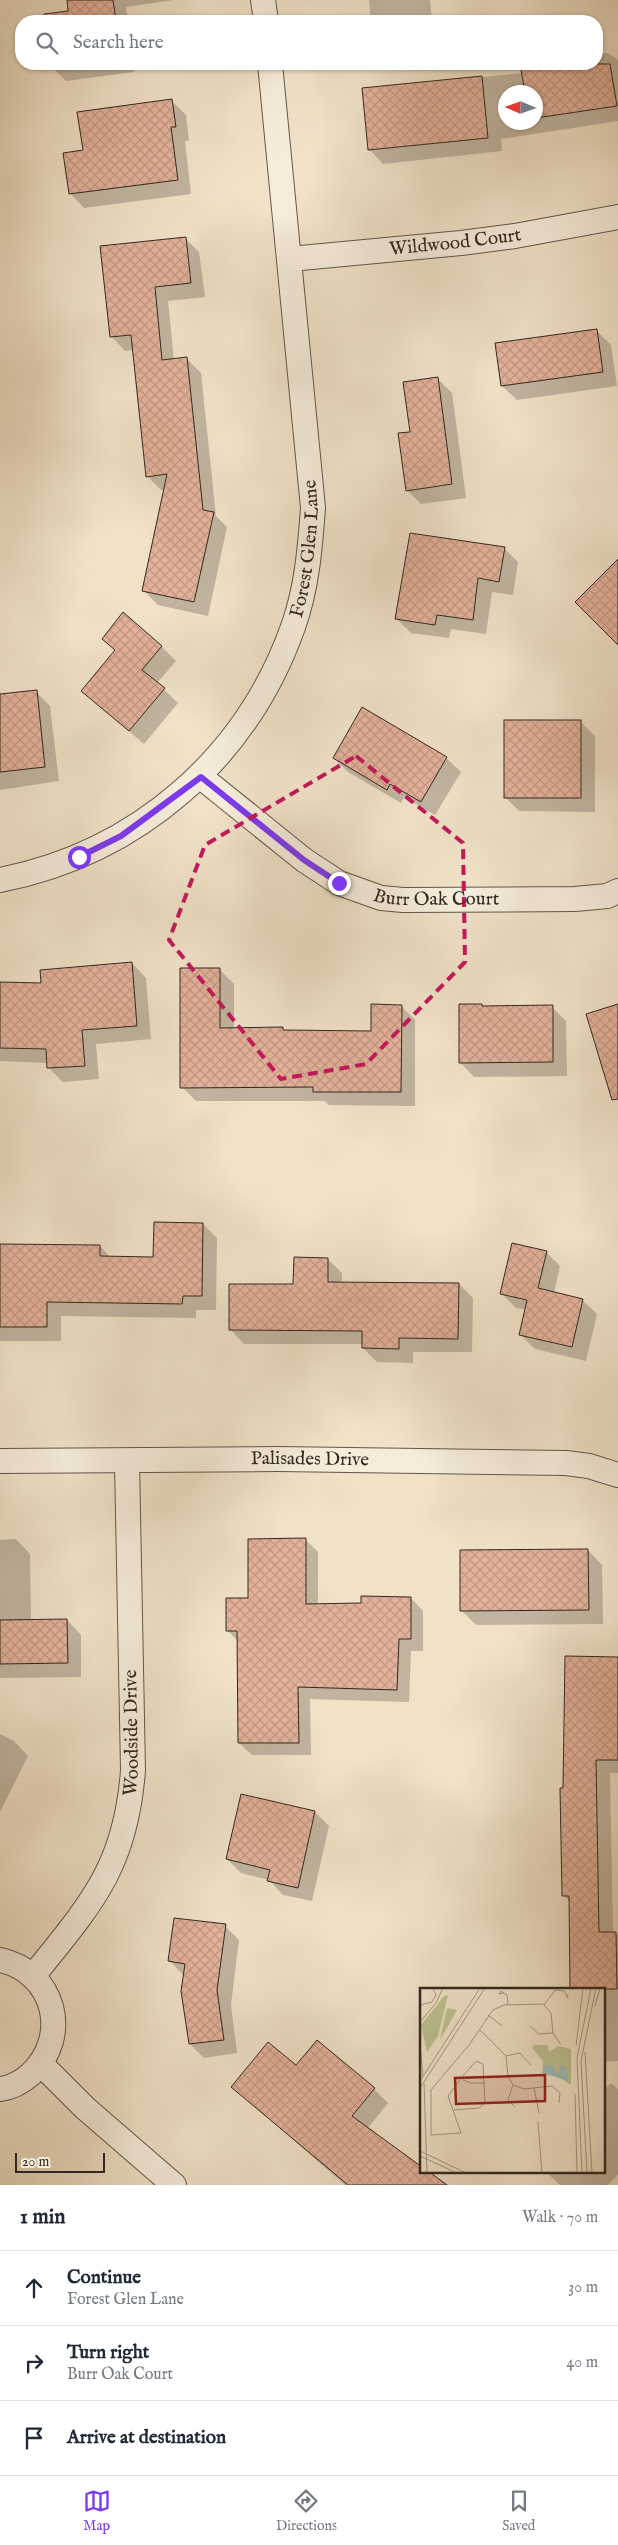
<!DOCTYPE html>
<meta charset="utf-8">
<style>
body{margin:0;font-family:"IM FELL English",serif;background:#f6f6f7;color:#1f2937}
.compass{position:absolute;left:498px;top:85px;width:45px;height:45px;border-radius:50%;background:#fff;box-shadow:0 1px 4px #0004;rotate:272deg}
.scale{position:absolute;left:15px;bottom:12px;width:90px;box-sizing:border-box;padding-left:5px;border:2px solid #322820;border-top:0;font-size:14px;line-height:18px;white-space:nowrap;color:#322820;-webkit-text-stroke:4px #f5ecdb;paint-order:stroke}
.stop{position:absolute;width:15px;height:15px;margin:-11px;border:4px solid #7c3aed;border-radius:50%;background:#fff}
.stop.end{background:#7c3aed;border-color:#fff;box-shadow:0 1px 5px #0008}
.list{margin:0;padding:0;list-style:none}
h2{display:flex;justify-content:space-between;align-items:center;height:65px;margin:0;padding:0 20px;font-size:21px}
h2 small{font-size:16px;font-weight:400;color:#747a83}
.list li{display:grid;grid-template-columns:32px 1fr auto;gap:15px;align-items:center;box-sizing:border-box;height:75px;padding:0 20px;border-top:1px solid #e0e1e3}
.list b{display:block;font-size:19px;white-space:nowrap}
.list p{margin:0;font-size:16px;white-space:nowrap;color:#747a83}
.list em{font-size:16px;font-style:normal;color:#747a83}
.icon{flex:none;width:28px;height:28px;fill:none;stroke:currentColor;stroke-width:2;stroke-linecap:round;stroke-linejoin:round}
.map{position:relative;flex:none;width:618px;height:2185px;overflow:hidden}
.search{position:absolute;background:#fff;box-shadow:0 1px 4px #0004;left:15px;right:15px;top:15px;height:55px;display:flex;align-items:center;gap:12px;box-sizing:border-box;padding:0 18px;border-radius:20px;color:#747a83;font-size:19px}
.sheet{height:290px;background:#fff}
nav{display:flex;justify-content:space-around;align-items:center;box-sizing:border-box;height:70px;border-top:1px solid #e0e1e3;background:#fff;font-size:14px;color:#747a83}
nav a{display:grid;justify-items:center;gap:2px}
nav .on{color:#7c3aed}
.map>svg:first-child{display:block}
</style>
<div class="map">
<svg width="618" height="2185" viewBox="0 0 618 2185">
<defs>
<pattern id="building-cross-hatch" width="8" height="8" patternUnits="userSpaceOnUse" patternTransform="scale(1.25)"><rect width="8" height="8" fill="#e3b199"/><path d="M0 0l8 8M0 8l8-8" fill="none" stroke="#c39884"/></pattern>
</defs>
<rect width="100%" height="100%" fill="#f0e1c7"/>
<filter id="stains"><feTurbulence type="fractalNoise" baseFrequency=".004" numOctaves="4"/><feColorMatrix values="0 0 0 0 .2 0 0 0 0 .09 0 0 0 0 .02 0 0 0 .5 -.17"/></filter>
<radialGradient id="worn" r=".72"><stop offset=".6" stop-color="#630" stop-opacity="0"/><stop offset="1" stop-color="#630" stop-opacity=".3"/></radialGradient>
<!-- shadow -->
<g fill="#0003" fill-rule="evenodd">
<polygon points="68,0 173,0 126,7 128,21 46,21 45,15 70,12"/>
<polygon points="369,0 430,0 432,21 376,21 370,15"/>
<path d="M608 53 618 60V121L501 139 502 151 383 164 369 149 363 89 523 73 522 65 533 64H597V54ZM506 92H536V122H506Z"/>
<polygon points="52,64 133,64 134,72 66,81 52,67"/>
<polygon points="172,101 186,115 189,141 185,141 191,194 84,208 70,193 84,151"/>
<polygon points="185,238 199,252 205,297 168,301 174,360 187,359 201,373 216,516 227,527 208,616 158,605 144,591 165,490 161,490 147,476 133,350 125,351 111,336"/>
<polygon points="597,331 611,345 617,386 517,400 502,386"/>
<polygon points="438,379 452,393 466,498 421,504 407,490"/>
<polygon points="504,548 518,562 513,595 492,592 486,634 451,629 449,638 411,633 397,619"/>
<polygon points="103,638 161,646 176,661 157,683 178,703 144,744 82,691 116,651"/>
<polygon points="36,692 50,706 59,781 0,790 0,696"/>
<polygon points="363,709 446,758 461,772 435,815 404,797 401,803 348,772 334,758"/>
<polygon points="581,722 595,736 595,812 519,811 505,797"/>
<polygon points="132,963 146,978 151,1039 96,1044 99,1079 63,1082 49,1068 48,1063 0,1061 0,983 42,984"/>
<polygon points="220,970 234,984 234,1029 372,1032 401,1006 415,1020 415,1106 329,1105 324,1101 196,1101 182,1087"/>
<polygon points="482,1005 484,1007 552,1007 566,1021 567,1076 474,1077 460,1062"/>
<polygon points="203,1224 217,1238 216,1310 196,1310 196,1318 61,1316 61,1341 0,1341 0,1246 100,1246 111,1258 155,1258"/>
<polygon points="546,1252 560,1266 554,1293 582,1300 597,1314 586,1361 535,1349 520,1334 526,1310 516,1308 501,1293"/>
<polygon points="328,1259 342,1273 342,1283 459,1284 473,1298 472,1352 413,1352 413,1363 377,1362 363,1348 363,1344 244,1344 230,1329 294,1285"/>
<polygon points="16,1539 30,1554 31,1621 67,1620 81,1635 81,1677 0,1678 0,1540"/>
<polygon points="306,1540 318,1552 318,1605 362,1605 411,1598 423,1611 423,1651 411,1651 409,1702 310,1699 311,1755 252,1755 239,1743 238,1641 227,1630 249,1599"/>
<polygon points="588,1550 602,1565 603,1624 476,1625 462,1611"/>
<polygon points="618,1658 618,1773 610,1773 613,1933 618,1935 618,2061 604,2062 604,1989 570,1902 563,1895 565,1789"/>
<polygon points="0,1734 14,1741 28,1756 0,1812"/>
<polygon points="315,1812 329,1826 312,1901 283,1895 269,1880 241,1873 227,1859"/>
<polygon points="225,1926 239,1940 231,2005 237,2053 204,2058 190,2044 184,1976 170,1961"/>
<polygon points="296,2067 374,2089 388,2103 367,2129 422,2171 445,2185 345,2185 233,2087"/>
<polygon points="611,2083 618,2089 618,2174 608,2185 560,2185 545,2171 604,2171 604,2090"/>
</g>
<!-- building -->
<g fill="url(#building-cross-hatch)" stroke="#322820">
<polygon points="67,0 113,0 116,21 45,21 44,14 68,11"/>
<polygon points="520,64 610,64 617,106 536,118 536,92 525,92"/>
<polygon points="482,76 488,138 368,150 362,88"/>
<polygon points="172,99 176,127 171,127 178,180 69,194 63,153 83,150 77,112"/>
<polygon points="186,237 191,283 155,287 162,360 187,357 203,510 214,512 194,602 142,591 167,474 146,477 131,335 110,337 100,246"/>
<polygon points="597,329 603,372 501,386 495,343"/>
<polygon points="438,377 452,484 406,491 398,433 410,432 403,382"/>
<polygon points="410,533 505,547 499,582 478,578 473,620 437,615 435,625 395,619"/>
<polygon points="618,559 618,645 575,602"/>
<polygon points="123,612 162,646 142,670 165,688 129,731 81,691 115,650 102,639"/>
<polygon points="37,690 45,767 0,772 0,694"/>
<polygon points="362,707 447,757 421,802 390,784 387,790 333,758"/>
<rect x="504" y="720" width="77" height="78"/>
<polygon points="132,962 137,1026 82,1030 85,1066 47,1068 46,1049 0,1048 0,982 41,983 40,970"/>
<polygon points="180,968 220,968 220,1028 283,1027 283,1030 371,1031 371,1004 402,1005 401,1092 313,1092 313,1087 180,1088"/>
<polygon points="459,1004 482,1004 482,1006 553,1005 553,1062 459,1063"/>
<polygon points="618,1004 618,1099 612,1100 586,1014"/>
<polygon points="154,1222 203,1223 202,1296 183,1296 182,1304 47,1302 47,1327 0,1327 0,1244 100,1245 100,1256 153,1257"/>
<polygon points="512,1243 547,1251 538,1288 583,1299 572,1347 519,1335 527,1300 500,1294"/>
<polygon points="294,1257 328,1258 328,1282 459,1283 458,1339 399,1338 399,1349 362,1348 362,1331 229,1330 229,1284 293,1284"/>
<polygon points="306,1538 306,1604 361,1603 361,1596 411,1597 411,1639 399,1639 397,1690 298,1687 299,1743 238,1743 237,1631 226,1631 226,1598 248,1598 248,1539"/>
<polygon points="588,1549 589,1610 460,1611 460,1550"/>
<polygon points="67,1619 68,1663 0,1664 0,1620"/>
<polygon points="565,1656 618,1657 618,1760 596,1760 599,1932 616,1932 617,1989 570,1989 569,1896 562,1896 560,1788 563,1788"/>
<polygon points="241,1794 315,1811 298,1888 267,1881 270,1870 226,1859"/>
<polygon points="174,1918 226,1924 217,1990 224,2040 189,2044 181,1991 185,1964 168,1961"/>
<polygon points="317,2040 375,2088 352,2116 422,2167 422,2171 428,2171 447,2185 348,2185 231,2087 268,2042 296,2065"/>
</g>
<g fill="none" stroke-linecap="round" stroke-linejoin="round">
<!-- street casing -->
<g stroke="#62564a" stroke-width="26">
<g id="street">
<polyline points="263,0 266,21"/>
<path id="s1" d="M290 259 461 243 515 236 618 217"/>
<path id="s2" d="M201 777 304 860 339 883 381 898 403 900 575 899 607 896 618 891"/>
<path id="s3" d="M0 880C137 853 246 759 293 627 307 588 310 548 313 508L270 64"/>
<path id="s4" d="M0 1461 277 1459 566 1463 589 1466 618 1475"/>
<path d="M0 1960C55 1972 71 2036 31 2074 23 2081 11 2088 0 2089"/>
<path id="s5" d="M33 1976C91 1904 126 1867 133 1770L127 1462"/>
<polyline points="41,2064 85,2108 174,2185"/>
</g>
</g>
<!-- street -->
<use href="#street" stroke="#f5ecdb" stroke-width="24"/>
</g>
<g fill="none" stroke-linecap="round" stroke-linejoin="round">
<!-- route -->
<polyline stroke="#7c3aed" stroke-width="6" points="79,857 121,836 201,777 304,860 339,883"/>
</g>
<!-- marked area -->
<path fill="none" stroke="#c2185b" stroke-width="4" stroke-dasharray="10 6" stroke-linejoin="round" d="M356 756 463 843 465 962 366 1064 281 1079 169 940 205 845Z"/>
<g text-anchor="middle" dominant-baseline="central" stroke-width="5" stroke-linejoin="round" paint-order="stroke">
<!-- street labels -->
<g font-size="19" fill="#322820" stroke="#f5ecdb">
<text stroke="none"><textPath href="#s1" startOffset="166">Wildwood Court</textPath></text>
<text stroke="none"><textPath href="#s3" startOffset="485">Forest Glen Lane</textPath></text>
<text stroke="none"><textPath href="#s2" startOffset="274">Burr Oak Court</textPath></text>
<text stroke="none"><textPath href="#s4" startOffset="310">Palisades Drive</textPath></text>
<text stroke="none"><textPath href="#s5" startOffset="271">Woodside Drive</textPath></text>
</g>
</g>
<!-- overview -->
<g transform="translate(420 1988)">
<rect width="185" height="185" fill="#f0e1c7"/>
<path d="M114 57H128L129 64 138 58 151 61V97L138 89 122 85 123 73 112 60Z" fill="#bcc293"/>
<path d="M28 7 18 48 7 64 1 37 24 8ZM28 20 37 22 20 52 26 23Z" fill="#bcc293"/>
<path d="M125 77 133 78 139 87 140 79 146 78 148 93 123 85Z" fill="#9bbcba"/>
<path fill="none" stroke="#a49784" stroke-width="1" d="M84 5 79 6 81 3 87 7 88 17M0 17 12 14 16 7 13 0M124 17 135 2 144 3 148 10 147 6M175 18 180 0M68 27 82 38M0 34 16 15 23 0M110 38 119 46 133 45M60 42 86 68 88 88 93 97 104 101 132 98 140 105 139 115M0 56 3 88M156 58 163 0M165 64 172 185M86 68 100 65 111 77M40 92 28 108 41 145 11 147V102L49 57 73 22 84 17 123 16 131 25 133 45 141 57M43 92 51 95H65M0 93 60 0M4 95 7 185M93 97 88 112 95 119M0 100 65 0M114 100 119 125M155 106 157 185M34 122 59 120 65 115 63 76 56 73 43 88M118 134 122 185M0 163 46 185M0 168 37 185M162 185 157 70 171 0M167 185 161 73 176 0"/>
<path fill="#8f2418" fill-opacity="0.15" stroke="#8f2418" stroke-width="2.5" d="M125 87V113L36 116 35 90Z"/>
<rect width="185" height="185" fill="none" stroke="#322820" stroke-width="2.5"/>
</g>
<rect width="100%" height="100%" filter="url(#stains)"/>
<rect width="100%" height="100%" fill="url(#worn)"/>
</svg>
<svg class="compass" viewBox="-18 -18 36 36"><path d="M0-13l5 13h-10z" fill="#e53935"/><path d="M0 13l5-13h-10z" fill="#747a83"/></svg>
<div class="scale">20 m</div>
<div class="stop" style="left:79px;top:857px"></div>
<div class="stop end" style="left:339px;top:883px"></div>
<div class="search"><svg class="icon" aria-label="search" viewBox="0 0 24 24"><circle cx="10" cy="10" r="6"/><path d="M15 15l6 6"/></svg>Search here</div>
</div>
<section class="sheet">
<h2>1 min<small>Walk · 70 m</small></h2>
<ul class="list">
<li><svg class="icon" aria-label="ahead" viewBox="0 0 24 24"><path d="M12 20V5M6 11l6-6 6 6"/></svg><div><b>Continue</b><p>Forest Glen Lane</p></div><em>30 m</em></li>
<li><svg class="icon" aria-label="right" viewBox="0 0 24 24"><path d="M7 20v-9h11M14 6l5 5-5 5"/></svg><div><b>Turn right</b><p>Burr Oak Court</p></div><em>40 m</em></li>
<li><svg class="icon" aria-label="arrive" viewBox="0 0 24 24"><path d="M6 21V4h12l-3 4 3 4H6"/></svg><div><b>Arrive at destination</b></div></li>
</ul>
</section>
<nav>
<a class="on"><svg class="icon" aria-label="map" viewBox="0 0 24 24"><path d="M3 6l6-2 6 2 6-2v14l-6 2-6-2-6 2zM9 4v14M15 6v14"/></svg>Map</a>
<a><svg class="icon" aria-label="directions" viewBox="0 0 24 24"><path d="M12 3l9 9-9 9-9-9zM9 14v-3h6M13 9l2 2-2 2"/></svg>Directions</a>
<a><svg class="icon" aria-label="saved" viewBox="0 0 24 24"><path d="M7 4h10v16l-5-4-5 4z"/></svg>Saved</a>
</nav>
